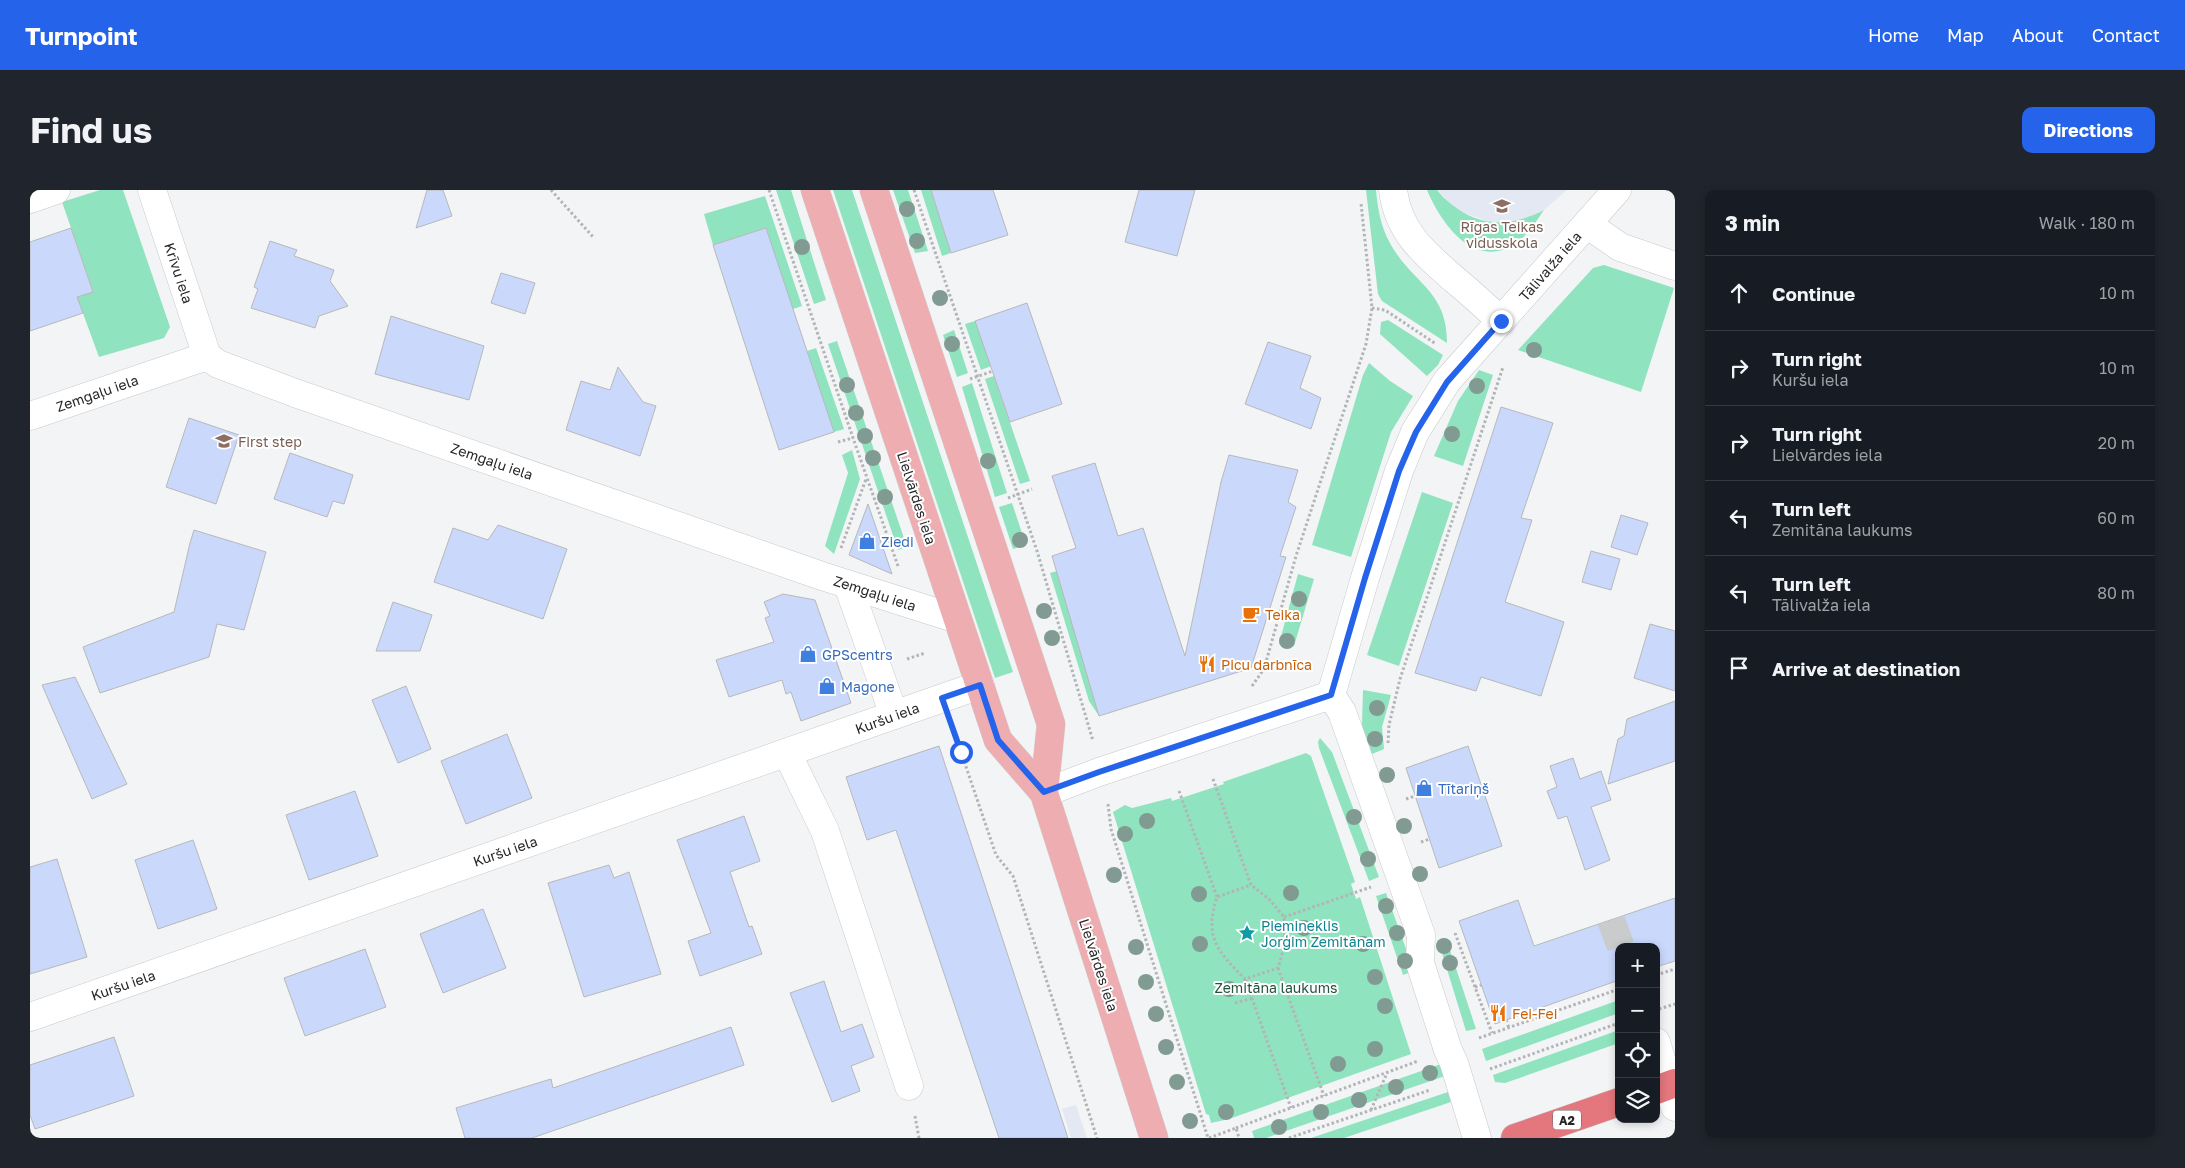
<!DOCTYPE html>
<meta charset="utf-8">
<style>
body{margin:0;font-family:"Golos Text",sans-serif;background:#20242c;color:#f1f3f6}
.controls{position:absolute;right:15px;bottom:15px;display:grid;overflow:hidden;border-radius:10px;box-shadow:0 2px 8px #0003}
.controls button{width:45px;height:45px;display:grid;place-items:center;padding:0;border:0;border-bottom:1px solid #363941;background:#171b24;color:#f1f3f6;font:25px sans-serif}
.stop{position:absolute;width:15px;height:15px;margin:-11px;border:4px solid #2563eb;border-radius:50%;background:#fff}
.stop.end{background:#2563eb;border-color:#fff;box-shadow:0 1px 5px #0008}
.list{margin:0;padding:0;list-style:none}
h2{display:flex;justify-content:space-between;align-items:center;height:65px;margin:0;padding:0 20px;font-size:21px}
h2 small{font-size:16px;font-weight:400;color:#9ea1a6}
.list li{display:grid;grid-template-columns:32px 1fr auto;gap:15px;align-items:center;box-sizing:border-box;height:75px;padding:0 20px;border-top:1px solid #363941}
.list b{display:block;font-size:19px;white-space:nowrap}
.list p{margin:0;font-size:16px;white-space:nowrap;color:#9ea1a6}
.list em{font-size:16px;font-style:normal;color:#9ea1a6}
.icon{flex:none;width:28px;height:28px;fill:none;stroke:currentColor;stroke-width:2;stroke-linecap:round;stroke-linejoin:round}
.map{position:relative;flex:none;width:1645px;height:948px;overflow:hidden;border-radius:10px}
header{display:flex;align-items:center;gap:30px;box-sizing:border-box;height:70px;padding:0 25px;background:#2563eb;color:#fff}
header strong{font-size:24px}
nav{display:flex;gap:28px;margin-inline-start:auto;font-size:18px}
.intro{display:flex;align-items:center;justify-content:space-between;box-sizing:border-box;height:120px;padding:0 30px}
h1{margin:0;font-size:35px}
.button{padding:12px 22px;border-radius:10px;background:#2563eb;color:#fff;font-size:18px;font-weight:700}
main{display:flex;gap:30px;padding:0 30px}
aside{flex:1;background:#171b24;border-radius:10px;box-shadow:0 2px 8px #0003}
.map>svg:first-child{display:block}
</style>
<header>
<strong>Turnpoint</strong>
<nav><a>Home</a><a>Map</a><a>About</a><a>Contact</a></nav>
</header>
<div class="intro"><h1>Find us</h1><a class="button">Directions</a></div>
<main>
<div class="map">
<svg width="1645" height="948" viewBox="0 0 1645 948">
<rect width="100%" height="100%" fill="#f2f4f6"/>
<!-- built -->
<g fill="#e4e8f2">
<polygon points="1407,0 1537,0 1514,20 1499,28 1481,33 1463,33 1434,23 1419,12"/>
<polygon points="1046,915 1057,948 1041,948 1032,919"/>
</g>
<!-- green -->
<g fill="#8fe3be">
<polygon points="70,0 93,0 140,137 134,148 69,167 47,107 63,101 32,12"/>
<polygon points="746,0 761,0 796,110 784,114"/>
<polygon points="803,0 822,0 983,482 965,488"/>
<polygon points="863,0 878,0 898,61 885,63"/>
<polygon points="891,0 901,0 921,63 912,66"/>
<path d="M1336 0H1346C1348 20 1351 38 1361 55 1384 95 1417 100 1417 153L1352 111 1348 104Z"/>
<path d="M1397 0H1407C1413 8 1420 13 1428 19 1455 38 1485 35 1514 20 1507 30 1499 43 1489 51 1447 83 1412 36 1397 0Z"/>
<polygon points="735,6 772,116 763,119 736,38 683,55 674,24"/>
<polygon points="1574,75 1644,98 1611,202 1488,160 1563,78"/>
<polygon points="1358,130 1413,165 1408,175 1397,186 1350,144 1351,132"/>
<polygon points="945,131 961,176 951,180 935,134"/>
<polygon points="924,140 938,183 927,187 913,145"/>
<polygon points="807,151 877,357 868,360 798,154"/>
<polygon points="786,158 814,239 804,242 777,161"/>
<polygon points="1339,173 1360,191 1383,206 1361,242 1321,367 1282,355 1333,185"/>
<polygon points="1449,180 1463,185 1433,276 1404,266 1428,211"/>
<polygon points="964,186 1000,291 990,294 955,189"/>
<polygon points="942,193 977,303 965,307 932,197"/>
<polygon points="822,260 830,289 804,364 795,356 818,283 812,265"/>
<polygon points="1392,302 1423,313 1369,476 1337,465"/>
<polygon points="982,313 996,355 983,359 969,317"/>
<polygon points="1027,381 1069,526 1059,511 1020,383"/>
<polygon points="1268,384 1284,389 1264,456 1249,454"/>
<polygon points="1333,500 1361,505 1352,537 1354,559 1342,564 1332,535"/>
<polygon points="1290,548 1302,562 1349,687 1339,691 1289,558 1288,552"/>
<polygon points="1276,563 1281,566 1325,692 1321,694 1326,709 1330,707 1381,864 1199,929 1181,933 1179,925 1176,924 1083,622 1095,615 1102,618 1141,608 1142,611 1194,594 1193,592"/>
<polygon points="1356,703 1384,781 1373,785 1346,706"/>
<polygon points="1416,748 1446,839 1436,841 1408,750"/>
<polygon points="1589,810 1589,823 1456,871 1452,859"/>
<polygon points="1589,840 1589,853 1475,893 1465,892 1463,885"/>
<polygon points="1411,874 1415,886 1236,948 1224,948 1222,941"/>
<polygon points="1418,902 1421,912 1314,948 1281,948"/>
</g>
<!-- building -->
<g fill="#cad8fb" stroke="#b7b8ba">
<polygon points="397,0 413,0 422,26 386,38"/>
<polygon points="901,0 963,0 978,45 921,63"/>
<polygon points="1109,0 1165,0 1147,66 1095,52"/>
<polygon points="41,38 63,102 47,107 53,123 0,141 0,52"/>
<polygon points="736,38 804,242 749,260 683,55"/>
<polygon points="240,51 267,60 264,66 304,80 300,91 318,116 289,126 285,138 221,118 228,99 224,97"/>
<polygon points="471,83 505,93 495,124 461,113"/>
<polygon points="997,113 1032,214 980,232 945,131"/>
<polygon points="361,126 454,156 439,210 345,184"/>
<polygon points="1238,152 1281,166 1270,198 1291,208 1281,239 1215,214"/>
<polygon points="588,177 613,212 626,216 610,266 536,240 551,191 580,200"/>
<polygon points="1471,217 1523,233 1491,328 1502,330 1475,412 1534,432 1511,506 1451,487 1446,501 1385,483"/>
<polygon points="159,228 209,245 186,314 136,297"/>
<polygon points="260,263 323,285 314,314 303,311 297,327 244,309"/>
<polygon points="1199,265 1268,280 1258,312 1266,317 1250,366 1256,367 1221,478 1069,526 1022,366 1046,358 1022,286 1065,273 1088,346 1113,338 1155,466 1191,292"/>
<polygon points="838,314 862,384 819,365"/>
<polygon points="1591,325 1618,333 1607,365 1581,357"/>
<polygon points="468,335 537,359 513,429 404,392 423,338 458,350"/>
<polygon points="164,340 236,362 214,440 187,434 179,467 70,503 53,457 144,422 160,353"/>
<polygon points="1561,361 1590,369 1581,400 1552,392"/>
<polygon points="753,404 785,410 821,513 771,531 761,502 756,504 752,490 699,507 686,470 744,452 735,428 740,426 734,412"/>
<polygon points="363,412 402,425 390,461 346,461"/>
<polygon points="1620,434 1645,441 1645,501 1604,488"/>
<polygon points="45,487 97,594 62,609 12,495"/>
<polygon points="376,496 401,559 368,573 342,510"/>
<polygon points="1645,511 1645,571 1578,594 1588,549 1594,546 1597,529"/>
<polygon points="477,544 502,608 436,634 411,571"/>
<polygon points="909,556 1038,948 969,948 866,640 837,650 816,587"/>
<polygon points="1438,556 1472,656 1409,678 1376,578"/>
<polygon points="1543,568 1550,589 1571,581 1581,610 1561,617 1580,670 1555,680 1537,626 1528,629 1517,601 1527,597 1520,576"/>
<polygon points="325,601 348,666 279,690 256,625"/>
<polygon points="714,626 730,671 700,682 719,737 722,736 732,764 670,786 658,751 681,743 647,650"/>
<polygon points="163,650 187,719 128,739 105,670"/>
<polygon points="27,669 57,767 0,784 0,677"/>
<polygon points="579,675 584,688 599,682 631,784 554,807 518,693"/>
<polygon points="1645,708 1645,771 1626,777 1626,757 1589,757 1589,790 1465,834 1429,731 1488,710 1504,756"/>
<polygon points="453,719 476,778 413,803 390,744"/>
<polygon points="335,759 356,817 275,846 254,788"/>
<polygon points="794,791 811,842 832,834 844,867 821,876 830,901 802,912 760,803"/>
<polygon points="701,837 714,875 502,948 435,948 426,918 521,889 523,898"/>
<polygon points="84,847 104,906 5,939 0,925 0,875"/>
</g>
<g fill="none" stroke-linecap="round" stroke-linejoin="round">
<!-- minor-tunnel -->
<polyline stroke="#c9cbcd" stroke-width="28" stroke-dasharray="28 14" stroke-linecap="butt" points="1581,730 1591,757"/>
<!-- minor casing -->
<g stroke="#c8c9cb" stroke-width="29">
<g id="minor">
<polyline points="122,0 177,166"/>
<path d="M1363 0C1368 42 1395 64 1425 90 1441 103 1456 117 1471 131"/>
<polyline points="0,9 26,0"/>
<polyline points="1557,34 1590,57 1645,76"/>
<polyline points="177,166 188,174 265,203 792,386 927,429"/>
<polyline points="0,226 177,166"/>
<polyline points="818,395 864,525"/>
<polyline points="1301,505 1335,388 1369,281 1385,242 1417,191 1587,0"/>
<polyline points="1301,505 1312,522 1391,745 1390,773 1418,860 1424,873 1447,948"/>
<polyline points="757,563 795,641 879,896"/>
<polyline points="1014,603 1069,582 1301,505"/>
<polyline points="0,827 950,495"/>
<polyline points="1626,852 1645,917"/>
</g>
</g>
<!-- major casing -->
<g stroke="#cfcfd0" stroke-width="29">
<g id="major">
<polyline points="785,0 968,550 1014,603 1124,948"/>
<polyline points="844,0 1021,534 1014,603"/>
</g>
</g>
<!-- highway casing -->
<g stroke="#cfcfd0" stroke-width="29">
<g id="highway">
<polyline points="1626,900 1645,893"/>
<polyline points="1485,948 1589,912"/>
</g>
</g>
<!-- path -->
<g stroke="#b3b4b6" stroke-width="3" stroke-dasharray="2.5 2.5" stroke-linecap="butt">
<polyline points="521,0 564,48"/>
<polyline points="739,0 823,248 868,376"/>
<polyline points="884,0 1007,361 1063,551"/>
<polyline points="1342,118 1355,120 1406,154"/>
<polyline points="940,189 963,181"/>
<polyline points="808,252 823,248"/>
<polyline points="978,308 1002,299"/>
<polyline points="811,358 836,289"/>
<polyline points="877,469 895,463"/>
<polyline points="1222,496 1234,479 1266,366 1336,154 1342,118 1331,13"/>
<polyline points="923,538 932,562"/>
<polyline points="1358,553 1359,535 1370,489 1473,177"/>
<polyline points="931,562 966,665 983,686 1067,948"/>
<path d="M1183 589 1221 695 1239 709 1254 727 1255 754 1248 778 1215 789C1187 761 1174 747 1187 707L1221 695"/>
<polyline points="1149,601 1187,707"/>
<polyline points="1376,609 1385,606"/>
<polyline points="1078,614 1081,639 1178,948"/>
<polyline points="1391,652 1400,649"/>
<polyline points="1254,727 1341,697"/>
<polyline points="1425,743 1462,843"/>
<polyline points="1248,778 1294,906"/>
<polyline points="1626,785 1645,779"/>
<polyline points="1215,789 1261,918"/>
<polyline points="1445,797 1451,795"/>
<polyline points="1205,813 1223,808"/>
<polyline points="1629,819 1645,814"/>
<polyline points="1476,830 1479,838"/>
<polyline points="1449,848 1589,799"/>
<polyline points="1460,879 1589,833"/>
<polyline points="1341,920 1357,883"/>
<polyline points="885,926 889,948"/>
<polyline points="1206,938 1388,871"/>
<polyline points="1179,948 1206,938 1209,948"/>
<polyline points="1259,948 1400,900"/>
</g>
<!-- minor -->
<use href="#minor" stroke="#fff" stroke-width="28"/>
<!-- major -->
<use href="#major" stroke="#eeadb1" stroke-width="28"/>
<!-- highway -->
<use href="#highway" stroke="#e3777d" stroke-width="28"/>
</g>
<!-- trees -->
<g fill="#819b92">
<circle cx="877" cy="19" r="8"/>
<circle cx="887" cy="51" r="8"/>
<circle cx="772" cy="57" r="8"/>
<circle cx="910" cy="108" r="8"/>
<circle cx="922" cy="154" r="8"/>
<circle cx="1504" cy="160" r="8"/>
<circle cx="817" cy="195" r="8"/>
<circle cx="1447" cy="196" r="8"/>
<circle cx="826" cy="223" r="8"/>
<circle cx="1422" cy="244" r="8"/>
<circle cx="835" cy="246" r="8"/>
<circle cx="843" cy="268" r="8"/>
<circle cx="958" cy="271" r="8"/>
<circle cx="855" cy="307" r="8"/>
<circle cx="990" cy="350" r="8"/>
<circle cx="1269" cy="409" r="8"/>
<circle cx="1014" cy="421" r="8"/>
<circle cx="1022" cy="448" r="8"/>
<circle cx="1257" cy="451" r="8"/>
<circle cx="1347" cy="518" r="8"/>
<circle cx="1345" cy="549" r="8"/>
<circle cx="1357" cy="585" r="8"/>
<circle cx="1324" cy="627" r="8"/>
<circle cx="1117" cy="631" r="8"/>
<circle cx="1374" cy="636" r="8"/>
<circle cx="1095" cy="644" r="8"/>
<circle cx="1338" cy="669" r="8"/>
<circle cx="1390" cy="684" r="8"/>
<circle cx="1084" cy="685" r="8"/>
<circle cx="1261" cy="703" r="8"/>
<circle cx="1169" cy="704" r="8"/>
<circle cx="1356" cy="716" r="8"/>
<circle cx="1274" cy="738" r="8"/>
<circle cx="1367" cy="743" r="8"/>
<circle cx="1170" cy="754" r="8"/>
<circle cx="1333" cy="754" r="8"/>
<circle cx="1414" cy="756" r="8"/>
<circle cx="1106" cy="757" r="8"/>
<circle cx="1375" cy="771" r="8"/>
<circle cx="1420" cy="773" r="8"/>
<circle cx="1345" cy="787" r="8"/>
<circle cx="1116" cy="792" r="8"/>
<circle cx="1199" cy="799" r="8"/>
<circle cx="1355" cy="816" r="8"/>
<circle cx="1126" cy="824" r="8"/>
<circle cx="1136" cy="857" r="8"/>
<circle cx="1345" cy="859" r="8"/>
<circle cx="1308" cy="874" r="8"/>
<circle cx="1400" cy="883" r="8"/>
<circle cx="1147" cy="892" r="8"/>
<circle cx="1366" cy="897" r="8"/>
<circle cx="1329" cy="910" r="8"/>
<circle cx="1196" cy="922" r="8"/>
<circle cx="1291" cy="922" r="8"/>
<circle cx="1160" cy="931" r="8"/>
<circle cx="1249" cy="937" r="8"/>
</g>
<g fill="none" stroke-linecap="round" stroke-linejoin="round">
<!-- route -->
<polyline stroke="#2563eb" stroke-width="6" points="931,562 912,508 950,495 968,550 1014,602 1069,582 1301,505 1335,388 1369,281 1386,242 1417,192 1471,131"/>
</g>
<!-- icons -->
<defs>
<g id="school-bare" transform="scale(1.35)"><path d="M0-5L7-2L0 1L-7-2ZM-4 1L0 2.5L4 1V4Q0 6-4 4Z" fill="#8d6e63" stroke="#fff" stroke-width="2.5" paint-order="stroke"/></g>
<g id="shop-bare" transform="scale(1.35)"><path d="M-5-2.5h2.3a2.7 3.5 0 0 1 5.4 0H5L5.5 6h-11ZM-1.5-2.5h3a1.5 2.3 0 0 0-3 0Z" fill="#3f7fe0" stroke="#fff" stroke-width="2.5" paint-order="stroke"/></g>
<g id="cafe-bare" transform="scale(1.35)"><path d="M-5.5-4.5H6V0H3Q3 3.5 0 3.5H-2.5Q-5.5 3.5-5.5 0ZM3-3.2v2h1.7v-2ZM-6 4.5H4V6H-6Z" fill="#e8710a" stroke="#fff" stroke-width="2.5" paint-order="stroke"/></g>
<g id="restaurant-bare" transform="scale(1.35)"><path d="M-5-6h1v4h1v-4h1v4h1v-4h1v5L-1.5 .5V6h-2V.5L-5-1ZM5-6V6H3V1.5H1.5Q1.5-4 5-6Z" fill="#e8710a" stroke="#fff" stroke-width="2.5" paint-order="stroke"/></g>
<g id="sight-bare" transform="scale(1.35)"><path d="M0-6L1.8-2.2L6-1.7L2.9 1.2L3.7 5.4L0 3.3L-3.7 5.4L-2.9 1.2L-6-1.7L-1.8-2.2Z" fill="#0f9aa8" stroke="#fff" stroke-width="2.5" paint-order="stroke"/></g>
</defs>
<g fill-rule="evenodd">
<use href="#school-bare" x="1472" y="16"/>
<use href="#school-bare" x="194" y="251"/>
<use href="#shop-bare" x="837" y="351"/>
<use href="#cafe-bare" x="1221" y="424"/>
<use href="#shop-bare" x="778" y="464"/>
<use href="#restaurant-bare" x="1177" y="474"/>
<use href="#shop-bare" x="797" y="496"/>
<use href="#shop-bare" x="1394" y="598"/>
<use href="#sight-bare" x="1217" y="743"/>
<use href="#restaurant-bare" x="1468" y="823"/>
</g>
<g text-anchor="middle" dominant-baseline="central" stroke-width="4" stroke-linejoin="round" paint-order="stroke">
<!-- shield labels -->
<rect fill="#fff" stroke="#686868" stroke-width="1" x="1523" y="920.5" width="28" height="19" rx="4"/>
<g font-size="12" font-weight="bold" fill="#272728">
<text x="1537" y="930">A2</text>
</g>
<!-- education labels -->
<g font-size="14" fill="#785e54" stroke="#fff">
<text x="1472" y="36">Rīgas Teikas<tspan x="1472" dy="16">vidusskola</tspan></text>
<text x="208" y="251" text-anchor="start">First step</text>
</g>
<!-- street labels -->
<g font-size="14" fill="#272728" stroke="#fff">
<text transform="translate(1520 76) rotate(-49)">Tālivalža iela</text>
<text transform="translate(149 83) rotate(72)">Krīvu iela</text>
<text transform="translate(67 203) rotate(-19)">Zemgaļu iela</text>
<text transform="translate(462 271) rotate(19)">Zemgaļu iela</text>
<text transform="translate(887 308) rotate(72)">Lielvārdes iela</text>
<text transform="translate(845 403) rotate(18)">Zemgaļu iela</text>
<text transform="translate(857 528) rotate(-20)">Kuršu iela</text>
<text transform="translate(475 661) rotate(-19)">Kuršu iela</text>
<text transform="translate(1069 775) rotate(72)">Lielvārdes iela</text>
<text transform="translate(93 795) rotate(-19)">Kuršu iela</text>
</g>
<!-- shop labels -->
<g font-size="14" fill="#366cbe" stroke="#fff" text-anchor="start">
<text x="851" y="351">Ziedi</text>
<text x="792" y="464">GPScentrs</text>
<text x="811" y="496">Magone</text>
<text x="1408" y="598">Tītariņš</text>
</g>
<!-- food labels -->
<g font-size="14" fill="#c56008" stroke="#fff" text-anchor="start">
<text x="1235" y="424">Teika</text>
<text x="1191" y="474">Picu darbnīca</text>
<text x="1482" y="823">Fei-Fei</text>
</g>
<!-- culture labels -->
<g font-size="14" fill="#0d838f" stroke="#fff" text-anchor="start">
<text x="1231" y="735">Piemineklis<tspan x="1231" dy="16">Jorģim Zemitānam</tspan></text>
</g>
<!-- park labels -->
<g font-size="14" fill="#245340" stroke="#fff">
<text x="1246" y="797">Zemitāna laukums</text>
</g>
</g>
</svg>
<div class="controls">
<button>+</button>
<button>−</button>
<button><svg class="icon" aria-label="locate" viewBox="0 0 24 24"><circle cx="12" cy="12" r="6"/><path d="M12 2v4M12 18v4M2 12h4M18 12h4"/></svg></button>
<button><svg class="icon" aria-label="layers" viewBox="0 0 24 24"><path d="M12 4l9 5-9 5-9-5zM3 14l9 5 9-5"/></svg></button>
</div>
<div class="stop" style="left:931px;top:562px"></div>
<div class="stop end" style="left:1471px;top:131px"></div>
</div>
<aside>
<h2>3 min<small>Walk · 180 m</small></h2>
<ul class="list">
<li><svg class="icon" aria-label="ahead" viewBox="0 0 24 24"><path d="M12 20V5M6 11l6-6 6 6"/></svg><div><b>Continue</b></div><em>10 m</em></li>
<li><svg class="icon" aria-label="right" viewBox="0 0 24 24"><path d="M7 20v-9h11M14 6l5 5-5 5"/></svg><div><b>Turn right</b><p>Kuršu iela</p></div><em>10 m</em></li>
<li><svg class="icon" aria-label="right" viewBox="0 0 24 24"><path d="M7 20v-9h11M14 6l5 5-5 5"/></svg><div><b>Turn right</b><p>Lielvārdes iela</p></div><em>20 m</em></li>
<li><svg class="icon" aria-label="left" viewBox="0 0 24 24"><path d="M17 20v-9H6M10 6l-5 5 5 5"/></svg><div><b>Turn left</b><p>Zemitāna laukums</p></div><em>60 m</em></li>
<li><svg class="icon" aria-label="left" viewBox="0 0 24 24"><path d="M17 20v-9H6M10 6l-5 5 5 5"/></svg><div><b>Turn left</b><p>Tālivalža iela</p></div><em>80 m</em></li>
<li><svg class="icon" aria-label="arrive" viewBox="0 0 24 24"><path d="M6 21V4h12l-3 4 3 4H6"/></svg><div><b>Arrive at destination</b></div></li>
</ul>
</aside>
</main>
